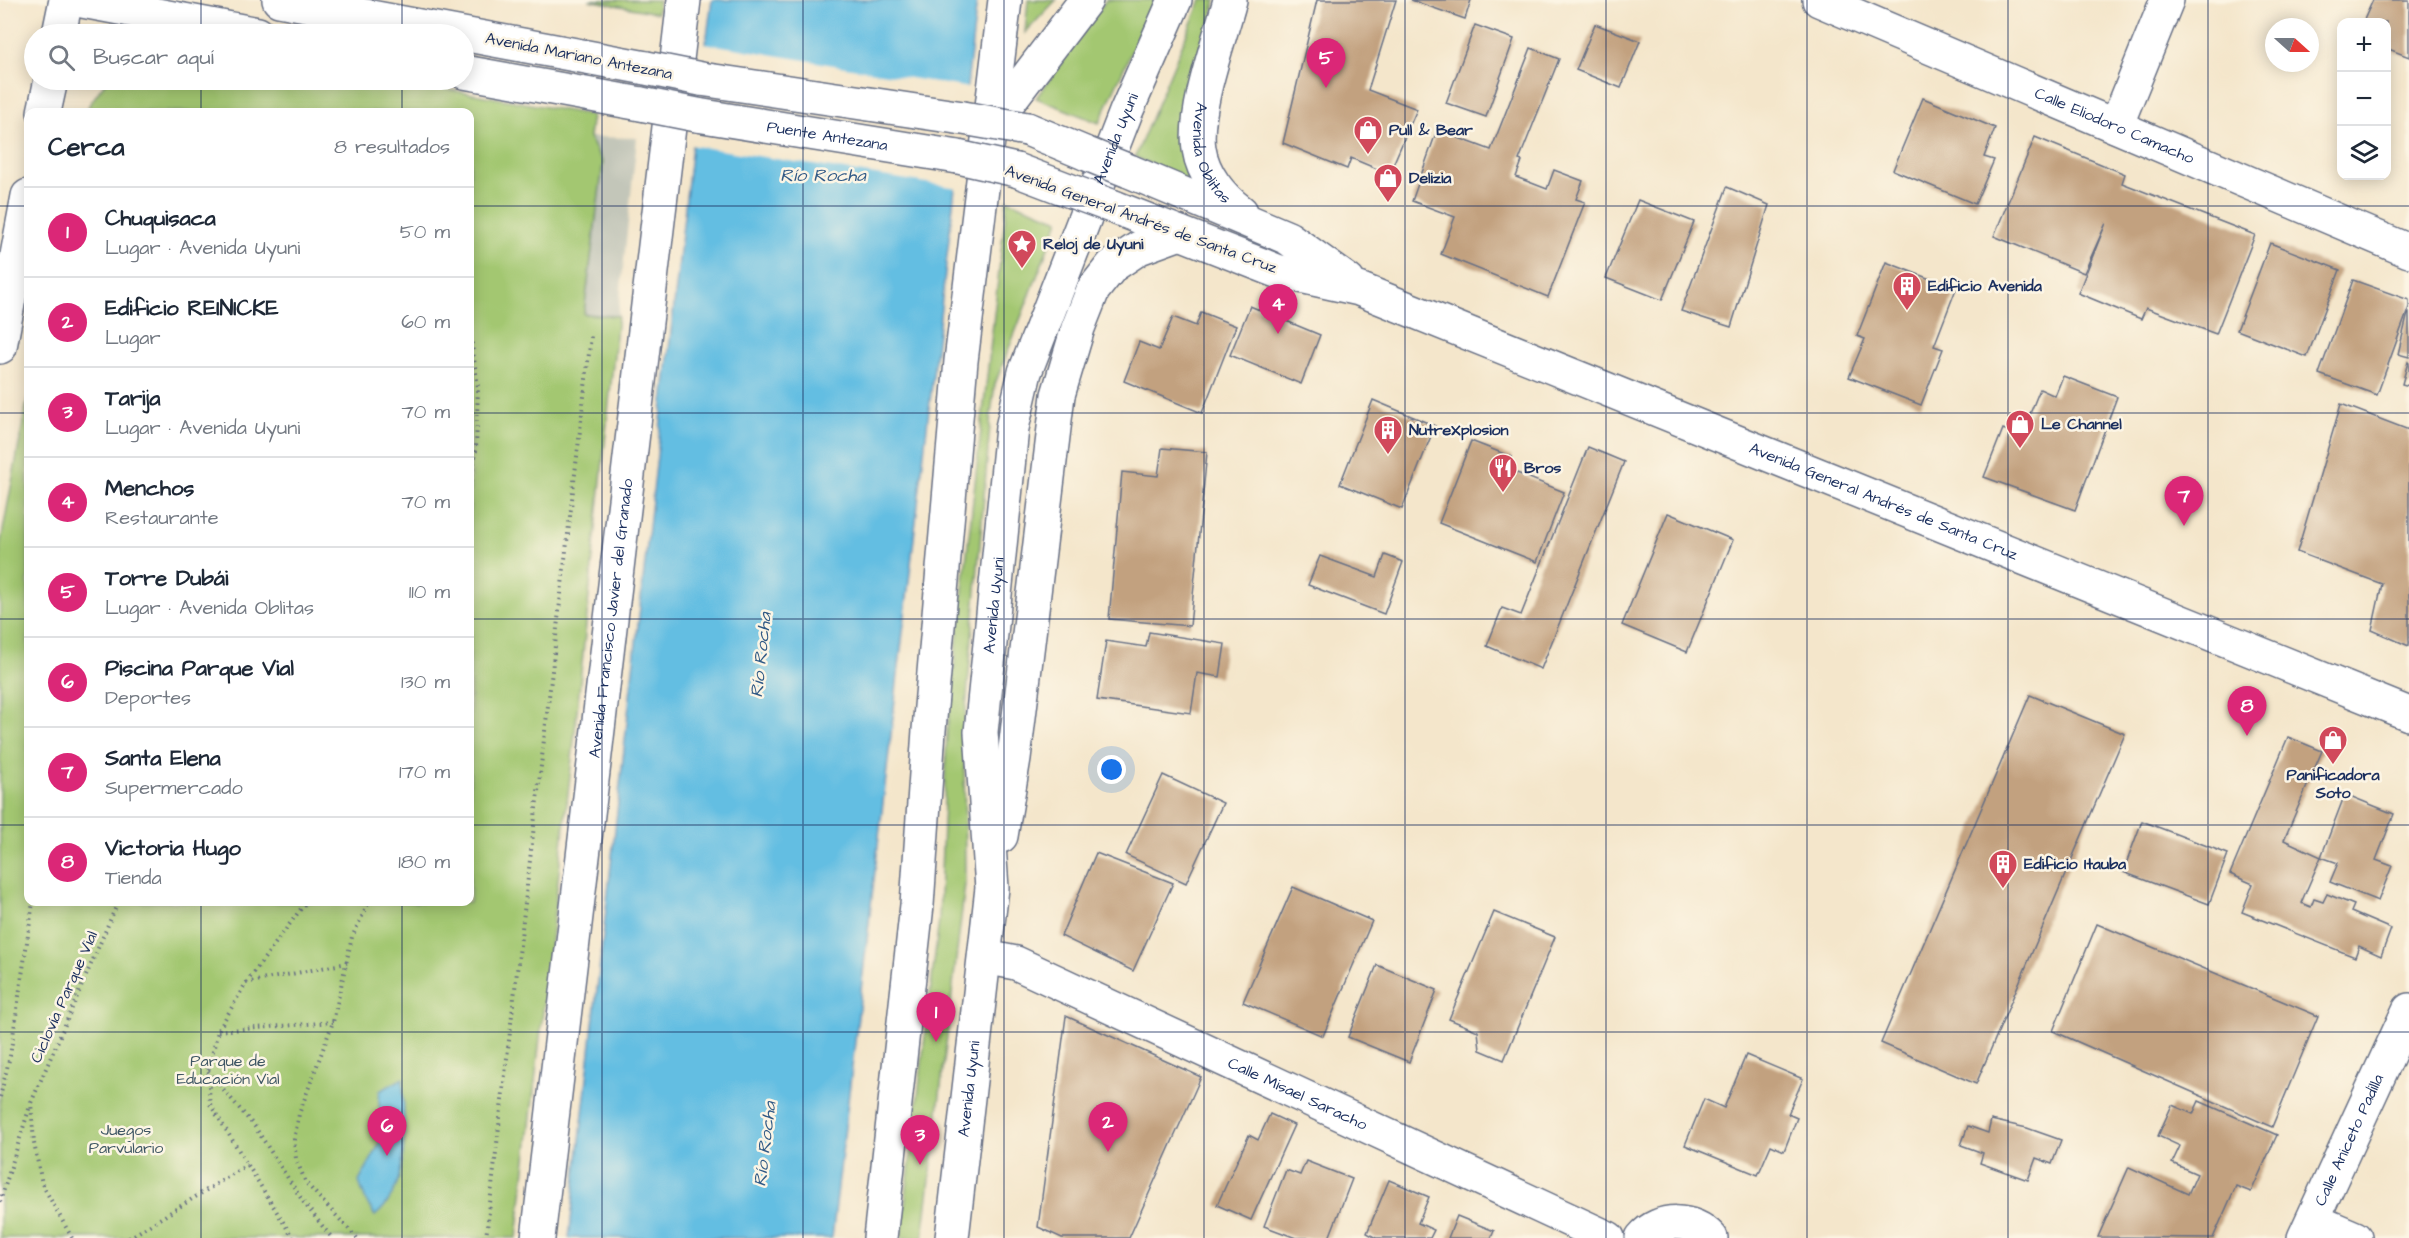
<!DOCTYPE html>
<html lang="es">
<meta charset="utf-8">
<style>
body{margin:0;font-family:"Architects Daughter",sans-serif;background:#f6f6f7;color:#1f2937}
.controls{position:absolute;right:18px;top:18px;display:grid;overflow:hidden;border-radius:12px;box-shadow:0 3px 15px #0003}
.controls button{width:54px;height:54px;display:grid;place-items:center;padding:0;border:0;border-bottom:2px solid #e0e1e3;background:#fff;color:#1f2937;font:30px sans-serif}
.compass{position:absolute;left:2265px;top:18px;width:54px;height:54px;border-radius:50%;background:#fff;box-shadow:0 3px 15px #0003;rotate:111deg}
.you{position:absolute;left:1112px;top:770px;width:21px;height:21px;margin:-15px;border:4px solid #fff;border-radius:50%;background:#1a73e8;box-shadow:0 0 0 9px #1a73e833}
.badge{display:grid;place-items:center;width:39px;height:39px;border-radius:50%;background:#db2777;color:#fff;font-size:20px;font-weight:700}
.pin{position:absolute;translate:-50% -50px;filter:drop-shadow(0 2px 3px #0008)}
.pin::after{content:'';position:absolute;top:32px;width:21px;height:18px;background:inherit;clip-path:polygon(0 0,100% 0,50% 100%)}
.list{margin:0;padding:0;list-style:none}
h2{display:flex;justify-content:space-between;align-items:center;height:78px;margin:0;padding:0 24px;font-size:26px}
h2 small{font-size:20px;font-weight:400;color:#747a83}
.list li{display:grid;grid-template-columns:39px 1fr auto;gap:18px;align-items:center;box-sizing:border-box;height:90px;padding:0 24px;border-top:2px solid #e0e1e3}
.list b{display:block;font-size:22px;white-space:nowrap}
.list p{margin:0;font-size:20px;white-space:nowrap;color:#747a83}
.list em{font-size:20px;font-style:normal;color:#747a83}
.icon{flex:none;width:33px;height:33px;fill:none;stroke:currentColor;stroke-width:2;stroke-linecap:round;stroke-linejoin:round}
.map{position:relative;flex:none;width:2409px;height:1238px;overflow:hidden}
.search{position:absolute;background:#fff;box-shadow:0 3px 15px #0003;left:24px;top:24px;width:450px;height:66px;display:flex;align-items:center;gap:15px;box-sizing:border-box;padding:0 21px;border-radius:33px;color:#747a83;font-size:22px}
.panel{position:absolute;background:#fff;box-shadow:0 3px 15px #0003;left:24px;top:108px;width:450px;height:798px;border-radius:12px}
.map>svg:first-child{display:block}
</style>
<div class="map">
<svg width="2409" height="1238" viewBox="0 0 2409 1238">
<rect width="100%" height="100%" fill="#fcf5e5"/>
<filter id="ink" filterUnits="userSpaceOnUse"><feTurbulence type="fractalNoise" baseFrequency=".0167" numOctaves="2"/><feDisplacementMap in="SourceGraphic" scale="12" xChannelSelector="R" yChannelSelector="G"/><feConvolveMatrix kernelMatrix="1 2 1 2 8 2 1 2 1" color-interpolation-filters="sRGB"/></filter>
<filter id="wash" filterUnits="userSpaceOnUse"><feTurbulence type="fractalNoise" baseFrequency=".008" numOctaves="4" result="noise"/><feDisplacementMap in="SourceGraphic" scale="24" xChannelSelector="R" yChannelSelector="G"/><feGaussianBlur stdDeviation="1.35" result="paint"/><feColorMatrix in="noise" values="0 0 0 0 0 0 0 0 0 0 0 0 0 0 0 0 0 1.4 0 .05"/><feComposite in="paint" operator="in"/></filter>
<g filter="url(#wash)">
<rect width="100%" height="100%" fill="#f4e6cb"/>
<!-- industrial -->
<polygon fill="#c3c6b9" points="589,137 637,138 618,316 584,315 603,163"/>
<!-- green -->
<g fill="#a3c771" stroke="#5f7b68" stroke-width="1.5">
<polygon points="589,0 659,0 657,13"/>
<polygon points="1028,0 1056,0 1025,33"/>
<polygon points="1106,0 1155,0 1099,123 1036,98"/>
<polygon points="1201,0 1216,0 1182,135 1183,151 1204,189 1135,157"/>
<polygon points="107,80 395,80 592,115 589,137 603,163 584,314 618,316 573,750 517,1238 0,1238 0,546 28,397 28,902 470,902 470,112 87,112 89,105"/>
<polygon points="1007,200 1059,220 995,384 991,414 964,731 965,884 923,1238 901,1238 939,920 947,730"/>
</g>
<!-- water -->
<g fill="#64bee2" stroke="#4076a0" stroke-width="1.5">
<polygon points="712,0 977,0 832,1238 569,1238 692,145"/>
<path d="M403 1078C403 1123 413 1185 375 1216L366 1201 359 1182C367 1164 384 1145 382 1124 381 1111 377 1105 380 1091Z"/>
</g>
<!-- pier -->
<polygon fill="#f4e6cb" points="704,43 969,88 958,188 689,145"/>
<g id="blocks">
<!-- building -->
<g fill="#c2a17f">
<polygon points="1317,0 1396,0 1368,90 1417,109 1389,174 1351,158 1347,169 1283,143"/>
<polygon points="1411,0 1471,0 1465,19"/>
<polygon points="2373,0 2409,0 2409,57 2386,48 2386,22 2363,22"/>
<polygon points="1595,24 1640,41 1621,88 1576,70"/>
<polygon points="1475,25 1514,39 1486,117 1446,103"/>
<polygon points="1531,48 1559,59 1519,160 1522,161 1516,177 1547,189 1554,170 1583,181 1576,199 1585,202 1548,297 1441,254 1455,217 1412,201 1437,130 1491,150"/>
<polygon points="1923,98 1995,128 1984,157 1994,160 1975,204 1893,170"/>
<polygon points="2035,137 2125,174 2122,183 2255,235 2216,334 2146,308 2141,319 2078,293 2106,223 2084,273 1994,236"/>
<polygon points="1727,187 1769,205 1731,327 1681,311"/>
<polygon points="1638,200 1694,222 1662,300 1606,278"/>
<polygon points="2270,243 2340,270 2307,357 2237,330"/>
<polygon points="1886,262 1956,289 1934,346 1943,349 1921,405 1849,377 1865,339 1857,336"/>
<polygon points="2353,280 2409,300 2409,307 2377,395 2319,374"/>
<polygon points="1250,306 1320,335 1301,384 1230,355"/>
<polygon points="1201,312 1236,326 1202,413 1124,381 1139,342 1159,350 1173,317 1196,326"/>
<polygon points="2408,313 2409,313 2409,357 2398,354"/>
<polygon points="2408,362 2409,363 2409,386 2402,384"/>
<polygon points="2063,376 2117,397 2075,510 1984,477 2003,429 2021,436 2040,389 2055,396"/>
<polygon points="1373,400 1435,426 1402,509 1340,484"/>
<polygon points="2341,404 2409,430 2409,646 2372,630 2382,584 2297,552"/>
<polygon points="1471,441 1512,457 1507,469 1564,492 1537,562 1439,523"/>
<polygon points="1588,447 1624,462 1541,669 1487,646 1502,608 1521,615"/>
<polygon points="1162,448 1207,452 1190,626 1109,619 1122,472 1158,476"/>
<polygon points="1668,513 1733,540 1687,652 1622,625"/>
<polygon points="1385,555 1403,562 1384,614 1308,585 1320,556 1377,577"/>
<polygon points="1149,632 1225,644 1220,677 1197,673 1191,713 1097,700 1106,641 1146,647"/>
<polygon points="2030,695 2125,734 1976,1084 1881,1043"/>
<polygon points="2288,737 2322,751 2284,840 2321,857 2345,794 2394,814 2376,860 2392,866 2378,901 2330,882 2338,863 2321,857 2301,903 2311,907 2314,899 2323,902 2327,894 2354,905 2351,912 2391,929 2381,956 2359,946 2355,957 2242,912 2253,884 2230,874"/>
<polygon points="1163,775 1223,803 1186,883 1126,855"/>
<polygon points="2142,821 2228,854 2209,904 2123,872"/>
<polygon points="1096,853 1173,883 1133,971 1061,936"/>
<polygon points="1293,887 1372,921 1323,1036 1243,1002"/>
<polygon points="1494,912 1555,937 1504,1060 1480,1050 1478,1031 1449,1019"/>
<polygon points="2097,924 2318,1016 2272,1127 2053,1031"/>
<polygon points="1377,965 1437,990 1409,1062 1348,1037"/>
<polygon points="1066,1016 1201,1077 1129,1238 1062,1238 1038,1227"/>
<polygon points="1746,1055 1803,1079 1788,1114 1797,1118 1784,1151 1771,1145 1758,1175 1685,1145 1704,1099 1724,1108"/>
<polygon points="2199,1101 2277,1135 2251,1192 2236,1186 2213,1238 2098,1237 2129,1167 2188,1194 2197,1174 2172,1163 2180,1146 2158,1136 2172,1105 2193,1114"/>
<polygon points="1270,1114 1294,1125 1251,1220 1217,1205 1249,1135 1258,1140"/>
<polygon points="1991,1120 2027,1128 2061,1140 2052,1164 2036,1158 2028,1180 1980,1163 1983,1153 1961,1145 1968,1126 1988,1133"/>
<polygon points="1306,1161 1352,1179 1329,1238 1296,1238 1264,1226 1286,1170 1300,1175"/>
<polygon points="1389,1180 1429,1197 1418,1223 1434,1230 1430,1238 1376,1238 1367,1233"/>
<polygon points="1457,1216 1494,1231 1491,1238 1448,1238"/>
</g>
</g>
</g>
<g filter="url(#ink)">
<use href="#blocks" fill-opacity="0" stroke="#676f84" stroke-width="1.5"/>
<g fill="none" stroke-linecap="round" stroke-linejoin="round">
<!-- minor casing -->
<g stroke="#676f84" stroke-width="36">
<g id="minor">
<path id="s1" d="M1819 0 2409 251"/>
<polyline points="2116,126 2167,0"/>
<path id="s2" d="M985 957 1016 963 1608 1238"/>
<polyline points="2313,1220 2355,1238"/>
<path d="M1642 1238C1659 1217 1693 1218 1711 1238"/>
</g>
</g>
<!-- major casing -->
<g stroke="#676f84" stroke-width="36">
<g id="major">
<polyline points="77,0 258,34"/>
<polyline points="279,0 646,68"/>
<path id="s3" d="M1230 0C1220 39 1193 109 1199 149 1203 175 1221 197 1241 212"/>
<polyline points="59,34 66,0"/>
<polyline points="464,72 641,104"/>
<polyline points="701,79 963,118"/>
<polyline points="44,112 51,80"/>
<path id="s4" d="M697 115 958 157"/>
<polyline points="991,125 1086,0"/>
<polyline points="1027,129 1087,154"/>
<polyline points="1016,170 1071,191"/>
<polyline points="1129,171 1288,238 1348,281"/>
<path id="s5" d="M1114 207 1277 271 1359 289 2409 714"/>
<polyline points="0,347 28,196"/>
<polyline points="1001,836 1014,758 1058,395 1078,328 1093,290 1112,266 1139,248 1180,233"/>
<path id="s6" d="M538 1238 684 0"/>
<polyline points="880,1238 917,905 929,730 961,361 1005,0"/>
<path id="s7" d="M952 1238 992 888 981 732 1012 428 1025 372 1126 112 1175 0"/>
<path id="s8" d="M2304 1238 2409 1010"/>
</g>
</g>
<!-- path -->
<g stroke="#676f84" stroke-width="4" stroke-dasharray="1.5 4.5" stroke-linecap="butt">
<polyline points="470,331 478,387 476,450 470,486"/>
<polyline points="246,983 347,963"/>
<polyline points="218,1031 333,1022"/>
<polyline points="208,1071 255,1127 304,1203 332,1238"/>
<polyline points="0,1097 10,1056 33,902"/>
<polyline points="0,1202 30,1106"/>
<polyline points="72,1238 42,1184 34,1143 31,1103 118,902"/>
<polyline points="129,1238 247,1165"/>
<polyline points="293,1238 210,1104 208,1071 218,1031 246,983 306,902"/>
<polyline points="357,1238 306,1183 296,1159 294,1140 299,1114 333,1022 352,937 369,902"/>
<polyline points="486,1238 591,336"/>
</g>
<!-- minor -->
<use href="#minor" stroke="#fff" stroke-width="33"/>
<!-- major -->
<use href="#major" stroke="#fff" stroke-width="33"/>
<!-- major-bridge casing -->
<g stroke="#676f84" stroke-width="36" stroke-linecap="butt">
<g id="major-bridge">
<polyline points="646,68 701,79"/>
<polyline points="641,104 697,115"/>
<polyline points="963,118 1027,129"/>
<polyline points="1087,154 1129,171"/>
<polyline points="958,157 1016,170"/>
<polyline points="1071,191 1114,207"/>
</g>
</g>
<!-- major-bridge -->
<use href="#major-bridge" stroke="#fff" stroke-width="33"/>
</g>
</g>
<!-- grid -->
<path fill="none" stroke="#1b2f5e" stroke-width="1.5" stroke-opacity="0.55" d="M201 0V34M402 0V34M602 0V1238M803 0V1238M1004 0V1238M1204 0V1238M1405 0V1238M1606 0V1238M1807 0V1238M2008 0V1238M2208 0V1238M201 80V112M402 80V112M0 206H28M470 206H2409M0 413H28M470 413H2409M0 619H28M470 619H2409M0 825H28M470 825H2409M201 902V1238M402 902V1238M0 1032H2409"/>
<!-- icons -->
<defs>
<g id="shop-pin" transform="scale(1.5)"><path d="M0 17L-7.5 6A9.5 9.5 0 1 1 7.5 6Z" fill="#d1495b" stroke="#fcf5e5"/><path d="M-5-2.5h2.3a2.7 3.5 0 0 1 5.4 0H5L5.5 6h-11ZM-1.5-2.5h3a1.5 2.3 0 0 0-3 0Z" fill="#fff"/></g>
<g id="sight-pin" transform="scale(1.5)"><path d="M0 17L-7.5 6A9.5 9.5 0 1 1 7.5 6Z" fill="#d1495b" stroke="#fcf5e5"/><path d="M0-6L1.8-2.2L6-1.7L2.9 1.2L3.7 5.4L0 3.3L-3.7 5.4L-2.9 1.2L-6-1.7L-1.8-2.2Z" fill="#fff"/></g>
<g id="building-pin" transform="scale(1.5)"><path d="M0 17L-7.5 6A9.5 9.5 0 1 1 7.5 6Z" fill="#d1495b" stroke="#fcf5e5"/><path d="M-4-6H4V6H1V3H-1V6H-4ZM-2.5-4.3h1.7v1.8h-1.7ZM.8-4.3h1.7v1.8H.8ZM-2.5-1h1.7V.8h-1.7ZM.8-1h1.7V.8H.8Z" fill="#fff"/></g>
<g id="restaurant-pin" transform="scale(1.5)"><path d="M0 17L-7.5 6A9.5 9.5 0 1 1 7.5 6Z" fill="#d1495b" stroke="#fcf5e5"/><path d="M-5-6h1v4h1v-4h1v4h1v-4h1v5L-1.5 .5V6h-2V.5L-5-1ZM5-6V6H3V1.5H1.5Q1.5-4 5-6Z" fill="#fff"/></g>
</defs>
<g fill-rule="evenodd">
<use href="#shop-pin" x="1368" y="130"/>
<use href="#shop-pin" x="1388" y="178"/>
<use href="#sight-pin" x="1022" y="244"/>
<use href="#building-pin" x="1907" y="286"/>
<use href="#shop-pin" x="2020" y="424"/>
<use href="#building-pin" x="1388" y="430"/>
<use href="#restaurant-pin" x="1503" y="468"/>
<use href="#shop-pin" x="2333" y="740"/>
<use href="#building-pin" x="2003" y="864"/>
</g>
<g text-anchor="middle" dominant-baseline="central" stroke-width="5" stroke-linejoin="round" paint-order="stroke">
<!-- street labels -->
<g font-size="16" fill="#1b2f5e" stroke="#fcf5e5">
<text transform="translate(579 56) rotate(11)">Avenida Mariano Antezana</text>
<text stroke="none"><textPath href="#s1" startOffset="321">Calle Eliodoro Camacho</textPath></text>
<text stroke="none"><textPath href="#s4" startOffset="132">Puente Antezana</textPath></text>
<text stroke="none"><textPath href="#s7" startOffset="1122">Avenida Uyuni</textPath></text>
<text stroke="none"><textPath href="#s3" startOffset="160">Avenida Oblitas</textPath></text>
<text transform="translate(1141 219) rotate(20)">Avenida General Andrés de Santa Cruz</text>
<text stroke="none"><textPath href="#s5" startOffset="825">Avenida General Andrés de Santa Cruz</textPath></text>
<text stroke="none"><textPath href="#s7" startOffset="636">Avenida Uyuni</textPath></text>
<text stroke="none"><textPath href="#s6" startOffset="624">Avenida Francisco Javier del Granado</textPath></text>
<text transform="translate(64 997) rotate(-66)">Ciclovía Parque Vial</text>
<text stroke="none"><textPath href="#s7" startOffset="150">Avenida Uyuni</textPath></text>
<text stroke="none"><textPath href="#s2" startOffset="342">Calle Misael Saracho</textPath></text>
<text stroke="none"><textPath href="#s8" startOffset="108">Calle Aniceto Padilla</textPath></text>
</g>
<!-- poi labels -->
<g font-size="16" font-weight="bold" fill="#1b2f5e" stroke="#fcf5e5" text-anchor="start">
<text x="1389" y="130">Pull &amp; Bear</text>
<text x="1409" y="178">Delizia</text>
<text x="1043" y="244">Reloj de Uyuni</text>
<text x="1928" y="286">Edificio Avenida</text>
<text x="2041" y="424">Le Channel</text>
<text x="1409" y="430">NutreXplosion</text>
<text x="1524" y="468">Bros</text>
<text x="2333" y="775" text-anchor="middle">Panificadora<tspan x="2333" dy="18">Soto</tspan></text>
<text x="2024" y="864">Edificio Itauba</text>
</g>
<!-- park labels -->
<g font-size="16" fill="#3d5563" stroke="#fcf5e5">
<text x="228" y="1061">Parque de<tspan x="228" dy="18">Educación Vial</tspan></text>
<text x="126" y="1130">Juegos<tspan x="126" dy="18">Parvulario</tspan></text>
</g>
<!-- water labels -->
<g font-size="18" font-style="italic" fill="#315a86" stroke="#fcf5e5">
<text x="823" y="175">Río Rocha</text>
<text transform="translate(761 655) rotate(-84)">Río Rocha</text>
<text transform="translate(765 1144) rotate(-83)">Río Rocha</text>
</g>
</g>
</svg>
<div class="controls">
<button>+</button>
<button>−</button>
<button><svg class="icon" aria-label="layers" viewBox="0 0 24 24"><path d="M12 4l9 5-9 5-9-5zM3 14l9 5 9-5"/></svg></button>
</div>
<svg class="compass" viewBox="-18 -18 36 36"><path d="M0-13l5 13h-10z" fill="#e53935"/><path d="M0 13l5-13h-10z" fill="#747a83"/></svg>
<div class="you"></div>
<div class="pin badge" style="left:936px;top:1042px">1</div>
<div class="pin badge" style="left:1108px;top:1152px">2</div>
<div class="pin badge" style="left:920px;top:1165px">3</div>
<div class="pin badge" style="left:1278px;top:334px">4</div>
<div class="pin badge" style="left:1326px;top:88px">5</div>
<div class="pin badge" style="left:387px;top:1156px">6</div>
<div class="pin badge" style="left:2184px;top:526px">7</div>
<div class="pin badge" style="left:2247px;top:736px">8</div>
<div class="search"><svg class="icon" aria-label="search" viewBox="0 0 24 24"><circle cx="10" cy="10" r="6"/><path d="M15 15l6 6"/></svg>Buscar aquí</div>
<section class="panel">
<h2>Cerca<small>8 resultados</small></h2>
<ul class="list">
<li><span class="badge">1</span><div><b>Chuquisaca</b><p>Lugar · Avenida Uyuni</p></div><em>50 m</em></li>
<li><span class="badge">2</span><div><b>Edificio REINICKE</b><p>Lugar</p></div><em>60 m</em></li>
<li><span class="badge">3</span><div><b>Tarija</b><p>Lugar · Avenida Uyuni</p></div><em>70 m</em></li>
<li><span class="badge">4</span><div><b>Menchos</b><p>Restaurante</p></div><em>70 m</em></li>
<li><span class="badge">5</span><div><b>Torre Dubái</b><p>Lugar · Avenida Oblitas</p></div><em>110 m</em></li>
<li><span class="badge">6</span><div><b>Piscina Parque Vial</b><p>Deportes</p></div><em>130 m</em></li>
<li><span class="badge">7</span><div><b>Santa Elena</b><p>Supermercado</p></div><em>170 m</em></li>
<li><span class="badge">8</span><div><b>Victoria Hugo</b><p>Tienda</p></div><em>180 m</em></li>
</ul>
</section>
</div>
